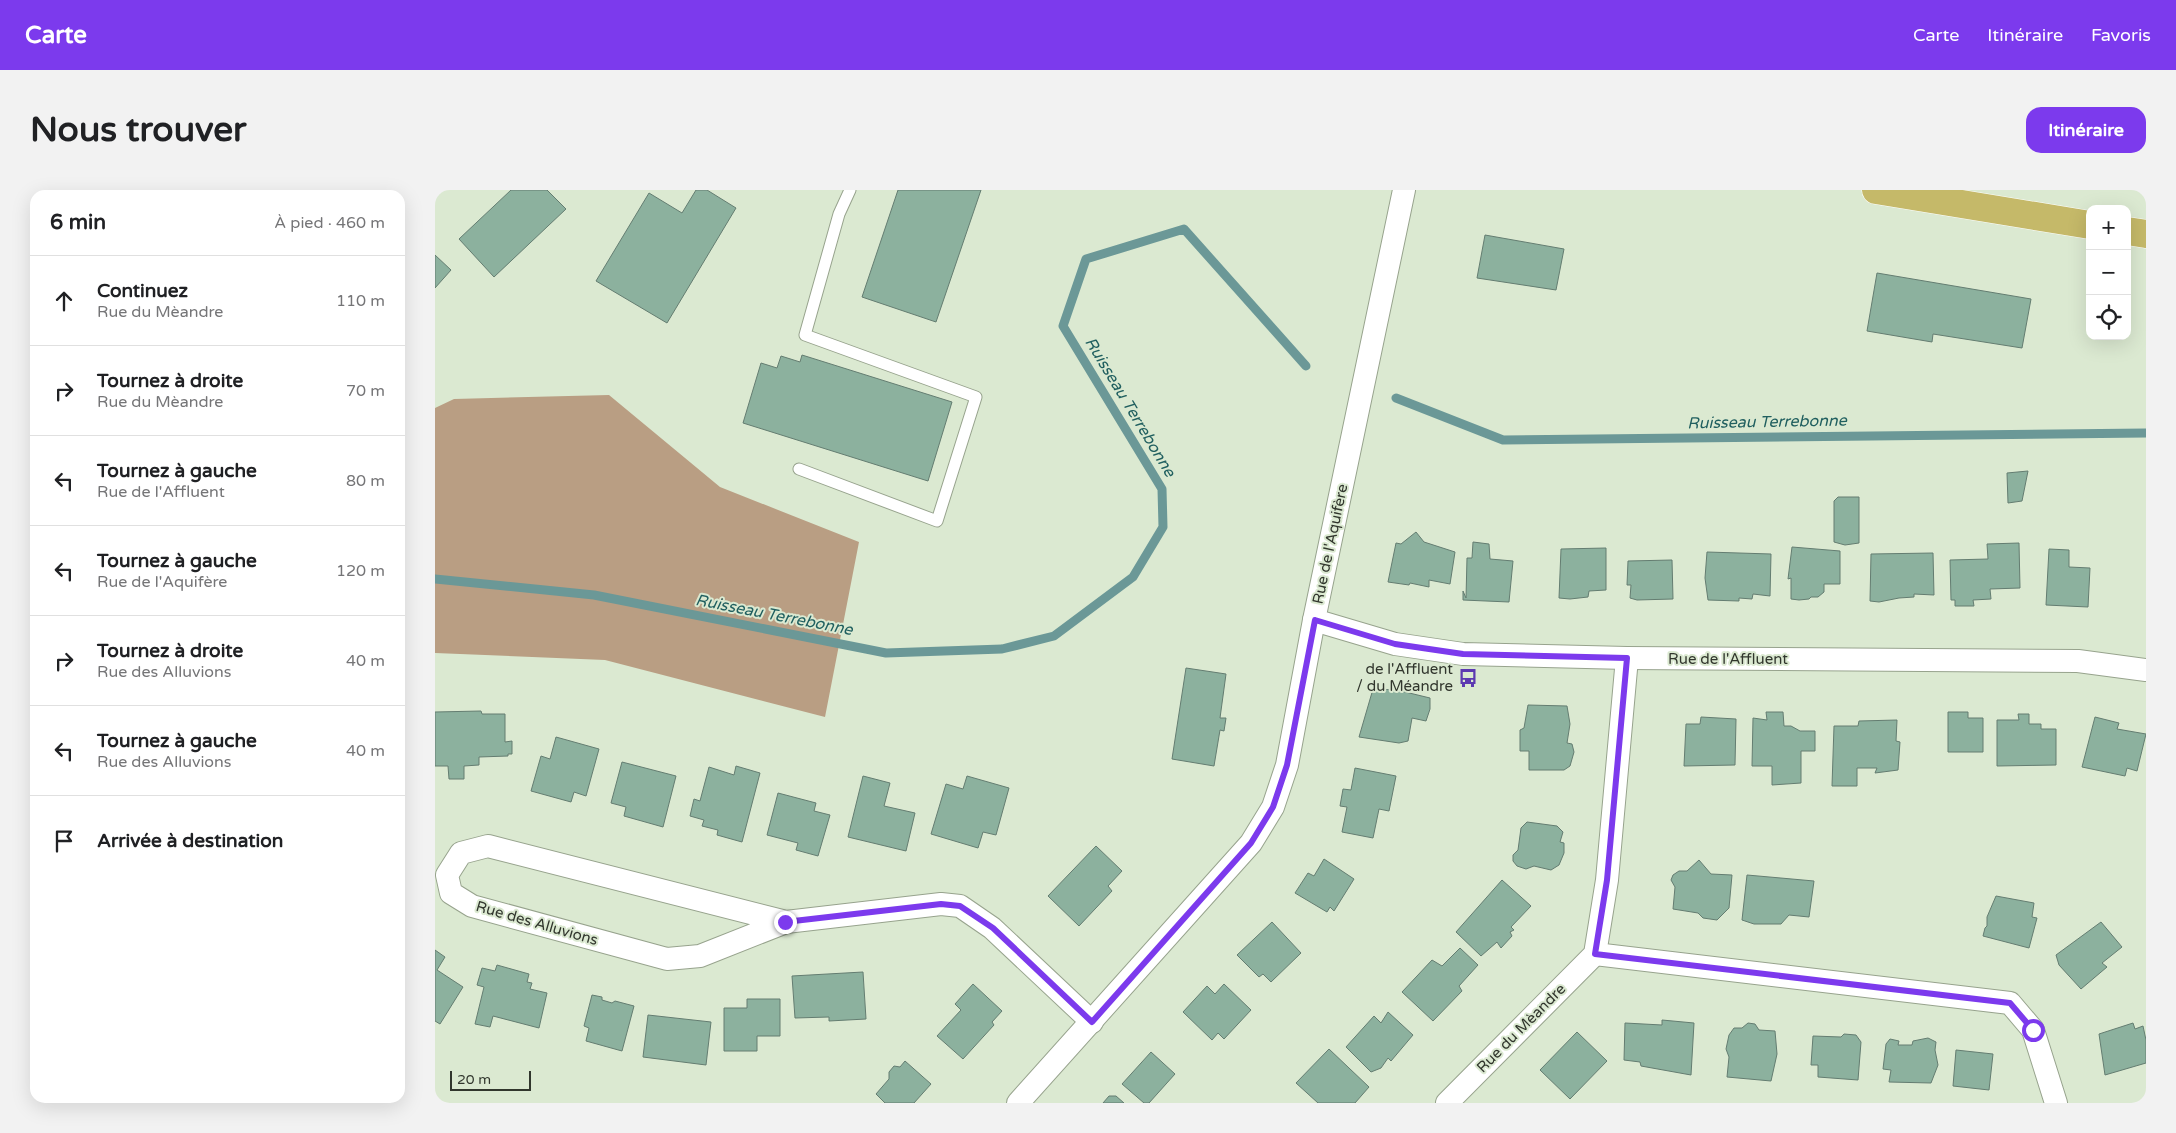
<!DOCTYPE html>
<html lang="fr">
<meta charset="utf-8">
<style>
body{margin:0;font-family:"Varela Round",sans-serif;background:#f2f2f2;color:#202124}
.controls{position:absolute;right:15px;top:15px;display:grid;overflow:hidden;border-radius:10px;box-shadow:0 5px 20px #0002}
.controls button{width:45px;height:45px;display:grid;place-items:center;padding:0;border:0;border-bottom:1px solid #e0e0e0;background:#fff;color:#202124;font:25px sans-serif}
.scale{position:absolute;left:15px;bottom:12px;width:81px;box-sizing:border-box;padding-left:5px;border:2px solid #31362d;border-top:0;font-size:14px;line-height:18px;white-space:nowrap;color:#31362d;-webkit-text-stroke:4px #dbe9d1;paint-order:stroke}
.stop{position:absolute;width:15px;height:15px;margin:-11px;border:4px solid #7c3aed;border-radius:50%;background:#fff}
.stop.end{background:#7c3aed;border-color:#fff;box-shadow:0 1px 5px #0008}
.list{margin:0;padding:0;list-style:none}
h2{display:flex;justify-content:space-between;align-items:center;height:65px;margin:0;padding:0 20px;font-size:21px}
h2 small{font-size:16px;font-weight:400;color:#757577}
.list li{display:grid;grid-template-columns:32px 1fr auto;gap:15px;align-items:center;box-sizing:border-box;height:90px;padding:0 20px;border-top:1px solid #e0e0e0}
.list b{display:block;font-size:19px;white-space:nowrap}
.list p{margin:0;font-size:16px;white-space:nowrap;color:#757577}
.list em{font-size:16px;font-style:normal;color:#757577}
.icon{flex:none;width:28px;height:28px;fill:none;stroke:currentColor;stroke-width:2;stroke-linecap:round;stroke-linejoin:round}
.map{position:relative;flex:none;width:1711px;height:913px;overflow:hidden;border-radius:15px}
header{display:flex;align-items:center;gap:30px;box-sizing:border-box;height:70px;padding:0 25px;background:#7c3aed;color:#fff}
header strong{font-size:24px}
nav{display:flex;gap:28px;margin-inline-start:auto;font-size:18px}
.intro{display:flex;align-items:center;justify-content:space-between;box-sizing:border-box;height:120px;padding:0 30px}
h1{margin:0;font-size:35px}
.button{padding:12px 22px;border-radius:15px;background:#7c3aed;color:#fff;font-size:18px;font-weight:700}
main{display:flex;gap:30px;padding:0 30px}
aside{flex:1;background:#fff;border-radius:15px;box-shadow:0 5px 20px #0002}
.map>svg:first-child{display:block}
</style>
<header>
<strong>Carte</strong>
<nav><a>Carte</a><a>Itinéraire</a><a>Favoris</a></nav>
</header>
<div class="intro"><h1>Nous trouver</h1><a class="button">Itinéraire</a></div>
<main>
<aside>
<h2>6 min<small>À pied · 460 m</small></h2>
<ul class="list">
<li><svg class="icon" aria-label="ahead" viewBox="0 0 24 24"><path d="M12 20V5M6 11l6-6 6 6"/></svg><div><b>Continuez</b><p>Rue du Mèandre</p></div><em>110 m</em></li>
<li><svg class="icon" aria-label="right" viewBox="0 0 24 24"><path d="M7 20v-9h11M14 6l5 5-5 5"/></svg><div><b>Tournez à droite</b><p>Rue du Mèandre</p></div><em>70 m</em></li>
<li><svg class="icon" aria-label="left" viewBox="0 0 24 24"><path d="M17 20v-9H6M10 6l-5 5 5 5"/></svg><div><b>Tournez à gauche</b><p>Rue de l'Affluent</p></div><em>80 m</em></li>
<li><svg class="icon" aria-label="left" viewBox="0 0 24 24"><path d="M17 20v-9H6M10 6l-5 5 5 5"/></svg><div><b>Tournez à gauche</b><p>Rue de l'Aquifère</p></div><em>120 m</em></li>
<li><svg class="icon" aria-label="right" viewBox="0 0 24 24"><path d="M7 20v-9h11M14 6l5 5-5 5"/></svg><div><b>Tournez à droite</b><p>Rue des Alluvions</p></div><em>40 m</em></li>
<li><svg class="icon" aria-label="left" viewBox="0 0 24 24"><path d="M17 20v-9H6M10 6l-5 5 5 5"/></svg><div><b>Tournez à gauche</b><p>Rue des Alluvions</p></div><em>40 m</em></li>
<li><svg class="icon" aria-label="arrive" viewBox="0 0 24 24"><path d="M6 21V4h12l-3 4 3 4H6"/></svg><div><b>Arrivée à destination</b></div></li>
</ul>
</aside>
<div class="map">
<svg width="1711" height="913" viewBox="0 0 1711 913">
<rect width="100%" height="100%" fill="#dbe9d1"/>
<!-- forest -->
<polygon fill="#b99e83" points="174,205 285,297 424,352 390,527 170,470 0,463 0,218 19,209"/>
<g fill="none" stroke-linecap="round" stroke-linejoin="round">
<!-- stream -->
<g stroke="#6b9897" stroke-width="9">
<polyline points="961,208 1068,250 1711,243"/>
<polyline points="0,389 159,405 451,463 567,459 619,446 698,387 728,337 727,299 628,136 651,69 749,39 871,176"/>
</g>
</g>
<!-- building -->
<g fill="#8cb19e" stroke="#647d71">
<polygon points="76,0 112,0 131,19 59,87 24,49"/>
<polygon points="261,0 272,0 301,18 232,133 161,91 214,3 247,23"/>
<polygon points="463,0 546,0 501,132 427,107"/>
<polygon points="1050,45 1129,59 1121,100 1042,88"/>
<polygon points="0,65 16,80 0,98"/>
<polygon points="1442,83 1596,109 1587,158 1498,144 1497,152 1432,141"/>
<polygon points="367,165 517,212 493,291 308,233 326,173 342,178 346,166 365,172"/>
<polygon points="1593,281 1587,311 1573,313 1572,283"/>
<polygon points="1403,307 1424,307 1424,353 1410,355 1399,352 1399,311"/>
<polygon points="981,342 989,352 1020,362 1015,394 994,390 994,397 975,393 974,395 953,392 961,353 966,354"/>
<polygon points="1038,352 1054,354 1055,369 1078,371 1074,412 1028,410 1028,401 1031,408 1032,368 1037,368"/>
<polygon points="1584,353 1585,398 1555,399 1556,409 1538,410 1539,416 1520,416 1520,410 1516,410 1515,370 1553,369 1552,354"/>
<polygon points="1357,357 1405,361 1405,394 1389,394 1389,402 1383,407 1376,407 1374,409 1364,410 1356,409 1356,388 1353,389"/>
<polygon points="1171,358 1171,400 1154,401 1153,407 1135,409 1124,408 1126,359"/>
<polygon points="1614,359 1634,360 1634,377 1655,378 1653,417 1611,415"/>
<polygon points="1272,362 1336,364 1335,406 1318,404 1317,409 1304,408 1304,411 1273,410 1270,388"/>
<polygon points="1498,363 1499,405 1479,404 1479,407 1464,408 1444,412 1435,411 1436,364"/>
<polygon points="1237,370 1238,409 1202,410 1195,408 1196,395 1192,395 1193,371"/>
<polygon points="751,478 791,484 785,528 791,528 789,541 785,540 779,576 737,569"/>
<polygon points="938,499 962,500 995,508 995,519 991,531 977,528 973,551 964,553 924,547"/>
<polygon points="1093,515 1132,516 1135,534 1132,553 1137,554 1139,562 1135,576 1129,580 1094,580 1094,561 1085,561 1085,540 1089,538"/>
<polygon points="46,521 47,524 70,524 70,552 77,551 77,564 73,564 73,566 44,567 44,575 29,576 29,589 14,589 13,576 0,576 0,522"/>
<polygon points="1331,522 1348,522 1349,536 1356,536 1365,541 1380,541 1380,561 1366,561 1366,593 1337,595 1337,576 1317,576 1318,528 1332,530"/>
<polygon points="1513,522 1533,522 1533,528 1548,528 1548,562 1513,562"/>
<polygon points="1583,524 1594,524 1594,534 1606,534 1606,539 1621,539 1621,575 1562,576 1562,530 1584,530"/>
<polygon points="1266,527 1301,529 1300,575 1249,576 1251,534 1265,534"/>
<polygon points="1660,527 1684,533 1682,539 1711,544 1702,581 1692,578 1690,586 1647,577"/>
<polygon points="1462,530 1461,551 1465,552 1463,580 1440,583 1442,578 1422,578 1422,596 1397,596 1399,536 1423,536 1424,531"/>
<polygon points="121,547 164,559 151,606 139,602 136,612 96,601 106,566 115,569"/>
<polygon points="187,572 241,586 228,637 189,626 191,617 176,613"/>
<polygon points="301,576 325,583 307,652 282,645 283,640 267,636 269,630 255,626 259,609 265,611 274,577 299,585"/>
<polygon points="920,578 961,586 954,621 944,619 938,648 907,642 912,617 905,616 908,599 916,600"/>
<polygon points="428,586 455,593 449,616 480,623 471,661 413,647"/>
<polygon points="532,586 574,598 561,645 548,642 543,658 496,644 511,594 528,599"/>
<polygon points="343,603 381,613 379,621 395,625 383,666 361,660 363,653 332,645"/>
<polygon points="1092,632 1122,636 1128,642 1125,652 1129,653 1129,663 1124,675 1116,680 1099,676 1091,679 1082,676 1078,671 1078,665 1083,660 1086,638"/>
<polygon points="661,656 687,681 673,696 677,701 644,736 613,706"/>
<polygon points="889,669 919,689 899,721 895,717 892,722 860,703 873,683 879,686"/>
<polygon points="1264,670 1276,684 1297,685 1294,718 1282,730 1268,728 1263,723 1238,719 1240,697 1236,690 1238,685 1244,681 1252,681"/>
<polygon points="1312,685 1379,691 1374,727 1354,725 1346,734 1319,734 1307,730"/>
<polygon points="1067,690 1096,716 1076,737 1079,740 1075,742 1077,746 1066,758 1062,752 1046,766 1021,742"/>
<polygon points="1561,706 1599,713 1597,727 1602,728 1594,758 1548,746 1550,738 1552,736 1552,727"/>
<polygon points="837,732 866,763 836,792 828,784 824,787 802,765"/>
<polygon points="1666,732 1687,757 1667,773 1672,777 1646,799 1624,775 1621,765"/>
<polygon points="1025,758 1043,775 1024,796 1027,801 998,831 967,802 997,770 1007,776"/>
<polygon points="0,760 10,767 2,780 28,797 5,834 0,831"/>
<polygon points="62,775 94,784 92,792 97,793 95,799 112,803 104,838 58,826 55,837 40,834 49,797 42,795 47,778 60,781"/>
<polygon points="428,782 431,829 394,831 394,827 360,828 357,786"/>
<polygon points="538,794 567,821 557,832 559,835 528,869 502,846 526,820 520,814"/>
<polygon points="789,794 816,820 789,849 783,843 777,850 748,822 772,796 780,804"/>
<polygon points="157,805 167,807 167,810 177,813 180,811 199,816 187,861 151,851 154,838 149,836"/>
<polygon points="312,809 345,809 345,846 322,846 322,861 289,861 289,818 312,818"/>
<polygon points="953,822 978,845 956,871 953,868 946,878 936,882 911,857 939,826 946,833"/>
<polygon points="213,825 276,832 271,875 208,867"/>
<polygon points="1227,830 1259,833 1256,885 1206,876 1205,872 1189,870 1190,833 1227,835"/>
<polygon points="1313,833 1320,834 1324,840 1340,841 1342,864 1336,891 1292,887 1294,867 1291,859 1294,845 1299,838 1307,838"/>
<polygon points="1698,833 1700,839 1708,836 1711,850 1711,873 1670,885 1664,844"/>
<polygon points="1142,842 1172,871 1135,909 1105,880"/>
<polygon points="1409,844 1421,845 1426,852 1423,890 1383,887 1383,875 1376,875 1378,846 1406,847"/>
<polygon points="1493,848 1501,852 1500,860 1503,875 1496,893 1454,892 1456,880 1448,879 1451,854 1455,849 1464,851 1463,855 1477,855 1478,851"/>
<polygon points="894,859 934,897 920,913 883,913 861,893"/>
<polygon points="1521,860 1558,864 1554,900 1518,896"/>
<polygon points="716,862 740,884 714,913 709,913 687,894"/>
<polygon points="470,871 496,894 479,913 450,913 441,904 454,889 454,882 459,876 465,877"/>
<polygon points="674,906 681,906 689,913 668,913"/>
</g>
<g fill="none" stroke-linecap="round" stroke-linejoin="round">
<!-- lane casing -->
<g stroke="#97a38d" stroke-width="13">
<polyline id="lane" points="364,279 502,331 541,207 370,145 404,24 415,0"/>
</g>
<!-- street casing -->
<g stroke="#97a38d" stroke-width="24">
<g id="street">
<polyline points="879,430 960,454 1028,464 1192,468 1643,471 1711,480"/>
<polyline points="351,732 53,656 26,663 12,685 16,703 37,716 232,769 265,766 351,732 506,714 525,716 557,738 657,832"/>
<polyline points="1160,764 1575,813 1598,840 1621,913"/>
<polyline points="583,913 816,653 838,617 852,575 879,430 969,0"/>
<polyline points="1012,913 1160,764 1172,690 1192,468"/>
</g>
</g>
<!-- primary casing -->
<g stroke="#fff" stroke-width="29">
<g id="primary">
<polyline points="1441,0 1655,35"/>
<polyline points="1692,41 1711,44"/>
</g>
</g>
<!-- lane -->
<use href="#lane" stroke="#fff" stroke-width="11"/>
<!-- street -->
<use href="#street" stroke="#fff" stroke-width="22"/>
<!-- primary -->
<use href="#primary" stroke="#c5b969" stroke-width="28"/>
</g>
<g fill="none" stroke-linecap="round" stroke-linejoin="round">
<!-- route -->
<polyline stroke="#7c3aed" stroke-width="6" points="350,732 506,714 525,716 558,738 657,832 816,653 838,617 852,575 880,430 960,454 1028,464 1192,468 1172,690 1160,764 1575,813 1598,840"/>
</g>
<!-- icons -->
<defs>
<g id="bus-bare" transform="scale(1.5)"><path d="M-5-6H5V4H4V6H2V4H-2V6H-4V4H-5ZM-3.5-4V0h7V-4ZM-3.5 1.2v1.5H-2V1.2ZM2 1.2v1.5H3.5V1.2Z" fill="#5c39b1" stroke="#dbe9d1" stroke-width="2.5" paint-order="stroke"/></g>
</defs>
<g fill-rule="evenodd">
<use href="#bus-bare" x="1033" y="488"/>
</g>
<g text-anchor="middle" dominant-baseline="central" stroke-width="4" stroke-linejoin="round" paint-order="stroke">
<!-- street labels -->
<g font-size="15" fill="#31362d" stroke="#dbe9d1">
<text transform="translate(895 354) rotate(-78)">Rue de l'Aquifère</text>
<text x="1293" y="469">Rue de l'Affluent</text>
<text transform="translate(102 733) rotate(16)">Rue des Alluvions</text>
<text transform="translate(1086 838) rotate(-45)">Rue du Mèandre</text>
</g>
<!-- poi labels -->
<g font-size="15" fill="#31362d" stroke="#dbe9d1" text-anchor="end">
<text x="1018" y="479">de l'Affluent<tspan x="1018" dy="17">/ du Méandre</tspan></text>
</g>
<!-- water labels -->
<g font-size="16" font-style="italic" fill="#205f5f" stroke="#dbe9d1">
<text transform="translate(695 217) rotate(59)">Ruisseau Terrebonne</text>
<text transform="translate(1332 232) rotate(-1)">Ruisseau Terrebonne</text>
<text transform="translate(339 425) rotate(11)">Ruisseau Terrebonne</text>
</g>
</g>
</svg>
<div class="controls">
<button>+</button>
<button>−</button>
<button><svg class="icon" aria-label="locate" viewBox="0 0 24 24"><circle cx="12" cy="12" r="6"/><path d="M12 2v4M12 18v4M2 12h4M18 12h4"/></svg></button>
</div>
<div class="scale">20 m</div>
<div class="stop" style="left:1598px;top:840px"></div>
<div class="stop end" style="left:350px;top:732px"></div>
</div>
</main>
